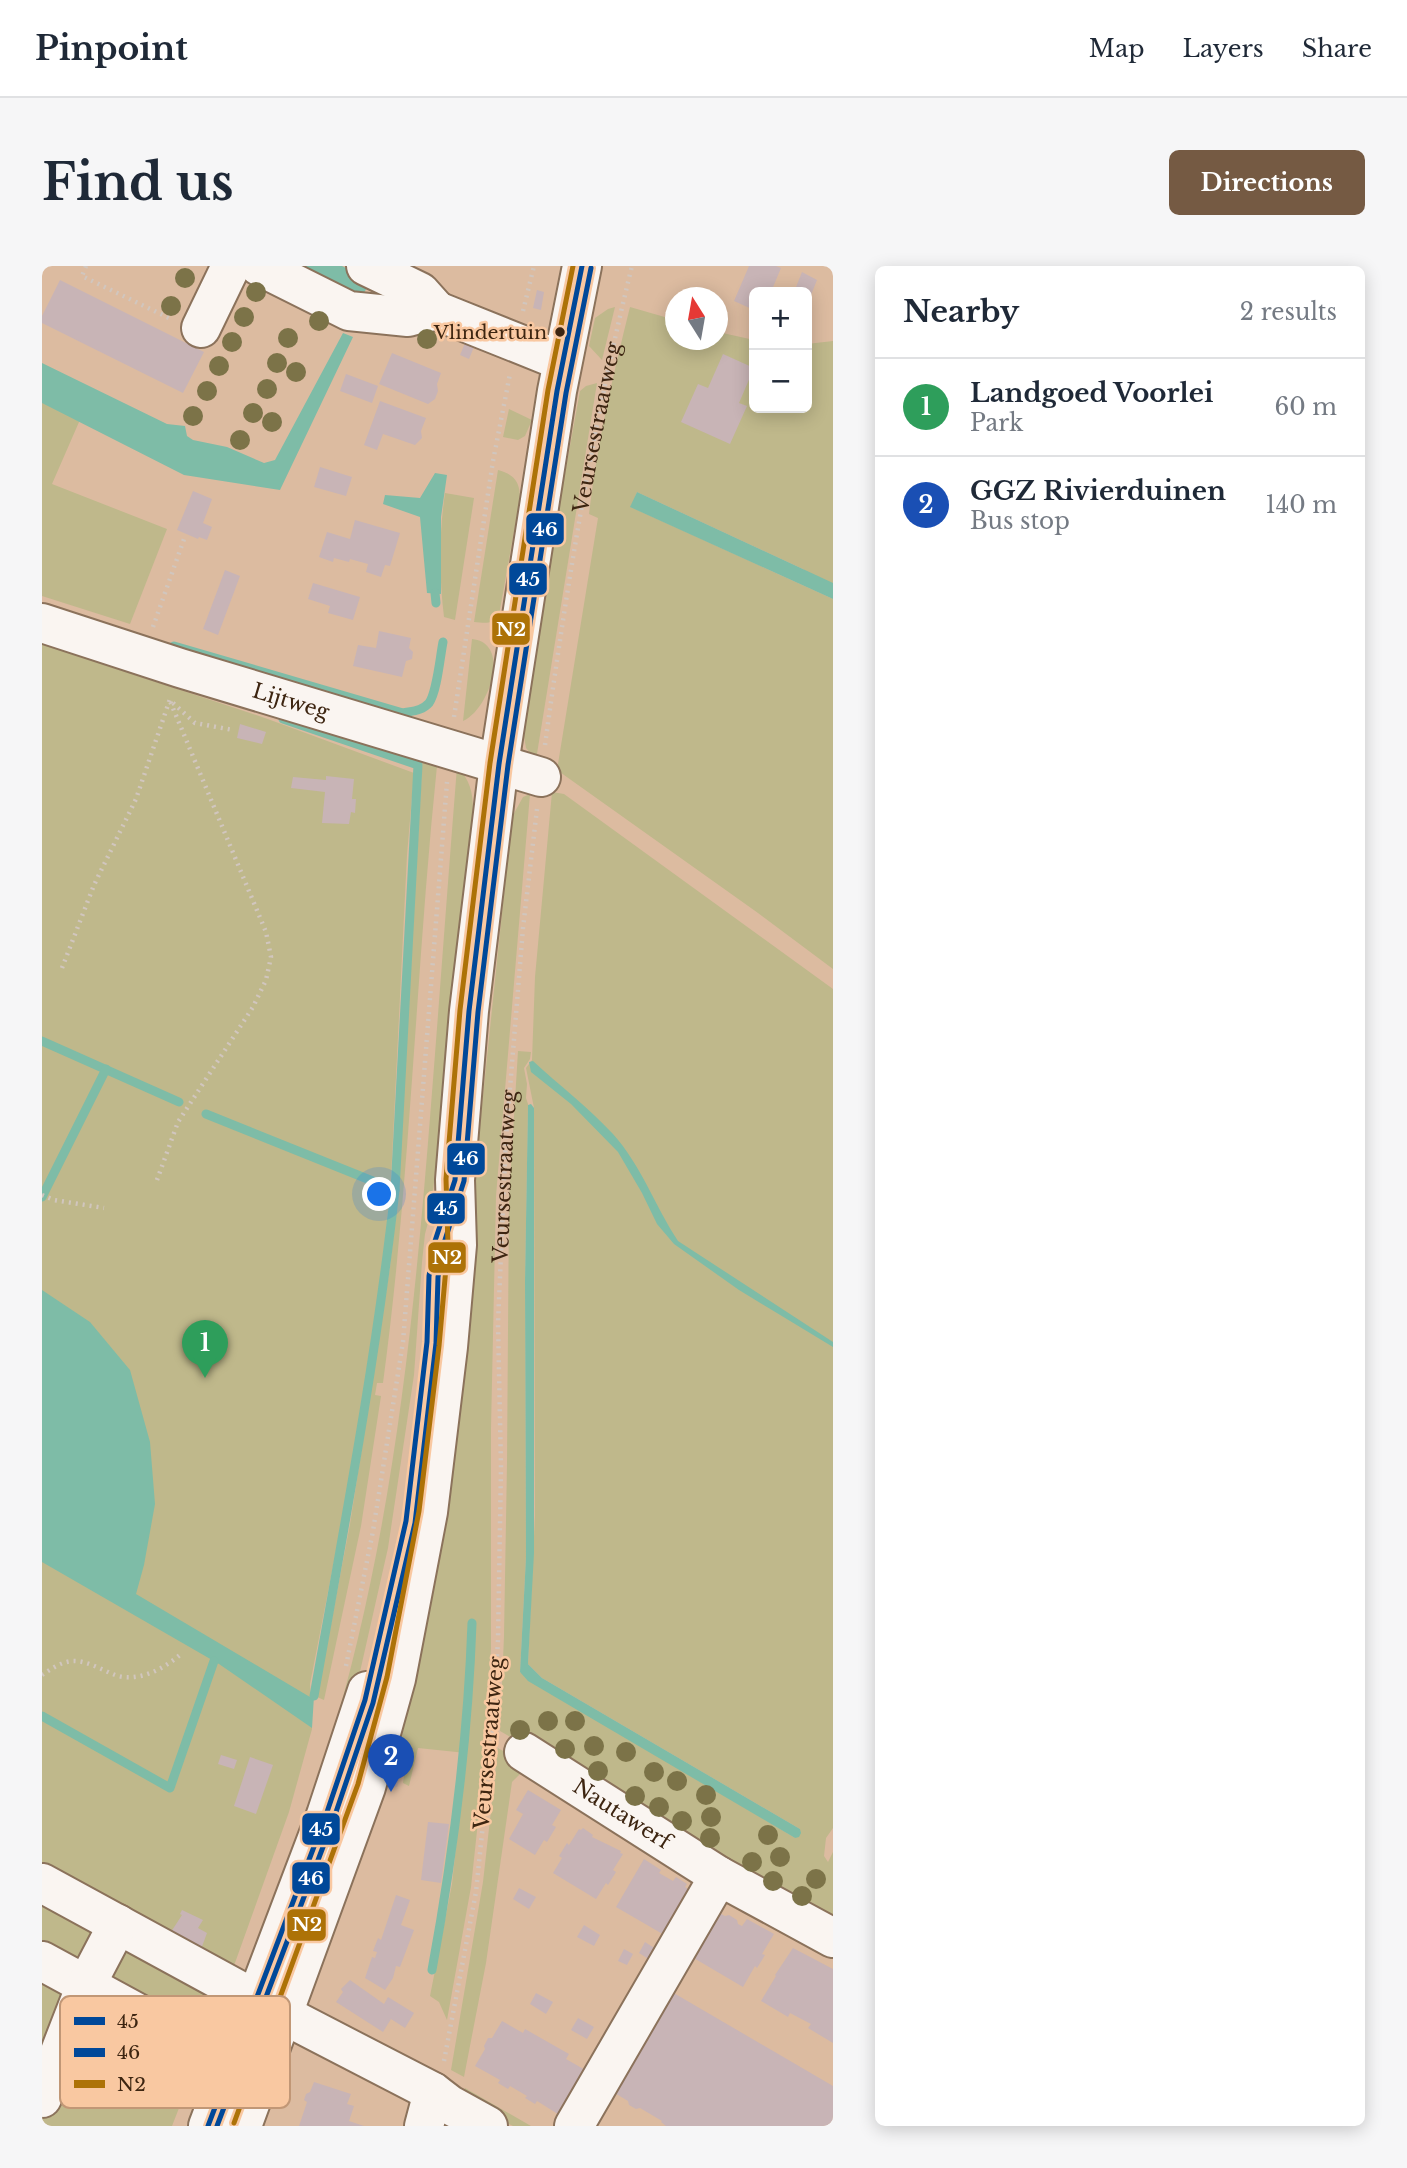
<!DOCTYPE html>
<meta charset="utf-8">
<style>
body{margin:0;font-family:"Libre Baskerville",serif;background:#f6f6f7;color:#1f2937}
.controls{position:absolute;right:21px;top:21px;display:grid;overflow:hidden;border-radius:10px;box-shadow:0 4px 18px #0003}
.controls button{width:63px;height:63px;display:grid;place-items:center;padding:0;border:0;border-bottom:2px solid #e0e1e3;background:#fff;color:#1f2937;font:35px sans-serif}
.compass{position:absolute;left:623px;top:21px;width:63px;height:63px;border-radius:50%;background:#fff;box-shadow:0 4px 18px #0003;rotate:349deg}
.you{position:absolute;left:338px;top:929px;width:24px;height:24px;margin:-18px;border:5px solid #fff;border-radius:50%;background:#1a73e8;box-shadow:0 0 0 10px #1a73e833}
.badge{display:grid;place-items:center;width:46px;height:46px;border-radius:50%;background:#755a43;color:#fff;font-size:23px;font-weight:700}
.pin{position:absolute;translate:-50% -58px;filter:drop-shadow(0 2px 4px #0008)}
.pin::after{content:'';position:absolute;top:37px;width:24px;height:21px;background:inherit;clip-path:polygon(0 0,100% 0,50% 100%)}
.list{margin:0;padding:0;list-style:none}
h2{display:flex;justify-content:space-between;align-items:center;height:91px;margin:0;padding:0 28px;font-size:30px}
h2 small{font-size:23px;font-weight:400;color:#747a83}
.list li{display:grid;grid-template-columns:46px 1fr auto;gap:21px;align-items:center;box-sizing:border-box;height:98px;padding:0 28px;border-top:2px solid #e0e1e3}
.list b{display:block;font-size:26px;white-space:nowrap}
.list p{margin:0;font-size:23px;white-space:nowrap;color:#747a83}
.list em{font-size:23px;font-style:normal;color:#747a83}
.map{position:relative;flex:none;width:791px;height:1860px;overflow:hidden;border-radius:10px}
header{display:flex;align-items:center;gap:42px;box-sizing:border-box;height:98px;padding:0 35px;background:#fff;border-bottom:2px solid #e0e1e3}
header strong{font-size:33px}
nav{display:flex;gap:38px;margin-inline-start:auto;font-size:24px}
.intro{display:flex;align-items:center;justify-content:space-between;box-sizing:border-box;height:168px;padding:0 42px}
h1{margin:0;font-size:49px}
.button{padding:18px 32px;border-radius:10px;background:#755a43;color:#fff;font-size:24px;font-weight:700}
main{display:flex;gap:42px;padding:0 42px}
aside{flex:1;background:#fff;border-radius:10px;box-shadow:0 4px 18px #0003}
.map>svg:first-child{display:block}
</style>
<header>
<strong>Pinpoint</strong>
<nav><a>Map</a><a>Layers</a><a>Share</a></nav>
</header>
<div class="intro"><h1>Find us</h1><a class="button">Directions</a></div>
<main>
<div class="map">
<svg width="791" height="1860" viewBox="0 0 791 1860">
<rect width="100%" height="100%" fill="#dcbba0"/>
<!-- green -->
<g fill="#bfb88b">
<polygon points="573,41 560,94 547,80 553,52 566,43"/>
<path d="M588 41 633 54 634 74H676V66L712 74V142H765V78L791 75V326L761 303 595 226 589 241 791 333V703L716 647 515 504 556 252 547 248C555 178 571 109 588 41Z"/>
<polygon points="555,117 494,494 484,482 481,465 507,295 538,125 544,120"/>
<polygon points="0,119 44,140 10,218 125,263 88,358 0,330"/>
<polygon points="467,143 490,154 483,170 476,174 461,171"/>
<path d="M456 204C472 208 478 216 478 232L457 349C450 359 443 357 432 356Z"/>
<path d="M403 227 432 232 413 354 402 351C397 311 397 267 403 227Z"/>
<path d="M430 373C470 377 447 444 421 455Z"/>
<polygon points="0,378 223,452 372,507 365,589 349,912 339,1025 318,1162 268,1418 270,1463 247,1546 189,1708 162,1732 150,1757 142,1800 148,1814 130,1860 0,1860"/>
<path d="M381 485 396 490C374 698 369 909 341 1117H335L333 1129 339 1130 319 1260 282 1434 275 1431 308 1258 348 1001 356 926Z"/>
<path d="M415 501C428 513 431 527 431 544L389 945 383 968 380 996 372 1109 346 1282 315 1419 285 1486C350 1276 372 1056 389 839 398 726 406 613 415 501Z"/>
<polygon points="510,526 522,528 791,723 791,1562 784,1572 782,1590 786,1596 791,1586 791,1660 458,1465 462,1370 465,1197 467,932 476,785 489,786 488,793 482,802 485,818 484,832 486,838 483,1015 484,1291 478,1406 753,1572 758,1563 500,1412 486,1398 493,1249 492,842 484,802 490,794 493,711"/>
<polygon points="488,528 454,930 449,1162 449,1382 443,1490 429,1621 405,1754 397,1736 388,1730 410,1618 424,1487 376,1482 367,1520 361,1517 364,1496 355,1494 372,1413 431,926 470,551 481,531"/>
<polygon points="456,1482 534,1528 484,1507 478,1508 470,1516 444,1697 422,1811 409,1804 441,1616"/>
<polygon points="423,1822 489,1860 471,1860 417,1832"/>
</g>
<!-- water -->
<g fill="#7ebca7">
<polygon points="261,0 300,0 329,15 320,30"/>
<polygon points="301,67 311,71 238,224 142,209 0,137 0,97 125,158 143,160 145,170 151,174 185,181 222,197 233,194"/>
<polygon points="393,207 405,209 399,251 399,328 385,327 378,251 341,238 343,229 378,232"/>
<polygon points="595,226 791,317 791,333 588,241"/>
<path d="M491 795C517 819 547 842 571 868 599 899 613 940 636 975L791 1076V1081L697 1024 632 978 615 958 600 927 576 886 529 838 489 806 487 796Z"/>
<polygon points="489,838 492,842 492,1287 486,1398 500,1412 758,1563 759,1567 757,1571 753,1572 486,1415 478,1406 484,1291 483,1015 486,839"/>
<polygon points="0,1024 48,1056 88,1104 108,1176 113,1238 102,1299 94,1328 268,1431 272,1430 270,1462 177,1398 0,1296"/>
</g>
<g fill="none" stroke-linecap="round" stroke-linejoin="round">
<!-- stream -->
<g stroke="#7ebca7" stroke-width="9">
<polyline points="393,327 394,337"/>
<path d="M132 380 361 447C370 445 380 445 387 437 395 426 398 391 401 376"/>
<polyline points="0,775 137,836"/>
<polyline points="164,848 353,924 376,499 241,453"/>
<polyline points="0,931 64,803"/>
<path d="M272 1430C302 1262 334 1094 353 924"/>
<polyline points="0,1450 128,1522 172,1395"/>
<path d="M390 1704C411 1590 426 1473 430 1357"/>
</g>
</g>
<!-- building -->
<g fill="#c8b4b6">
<polygon points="707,0 734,0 739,2 729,26 712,26 712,44 692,35"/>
<polygon points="760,6 775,14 765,39 765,26 752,26"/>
<polygon points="18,14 162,86 141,127 0,57 0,50"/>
<polygon points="495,24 502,26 499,44 491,42"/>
<polygon points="423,77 432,81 427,93 418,89"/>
<polygon points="350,87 399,107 395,118 396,125 393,133 386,138 337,118"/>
<polygon points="681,88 712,102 697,137 705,140 688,178 639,156 656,118 666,122"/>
<polygon points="304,108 336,120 330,137 298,125"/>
<polygon points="338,135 384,152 379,165 380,172 373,179 341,168 335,184 322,179"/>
<polygon points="278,201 310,211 304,230 272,221"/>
<polygon points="151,225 170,233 161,257 170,261 165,274 157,271 156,273 135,264"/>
<polygon points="313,254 358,267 348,300 343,299 339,311 324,306 326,298 308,293 307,296 292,292 291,296 277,291 285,266 308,273"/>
<polygon points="183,304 198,310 176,369 161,363"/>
<polygon points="271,317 318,331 311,354 286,347 288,340 266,333"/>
<polygon points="337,365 369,372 367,382 371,386 370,393 364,395 360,411 311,400 316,379 334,382"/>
<polygon points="198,458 224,466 220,478 195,472"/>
<polygon points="284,510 312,513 310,533 314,533 313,547 309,546 307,558 280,557 283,526 249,522 251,511 284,514"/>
<polygon points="179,1489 195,1494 192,1503 176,1498"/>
<polygon points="208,1491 231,1499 214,1548 192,1540"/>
<polygon points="353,1498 360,1500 355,1521 348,1519"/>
<polygon points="486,1524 519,1544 510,1559 514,1561 505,1576 502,1574 493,1589 467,1573 481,1548 474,1544"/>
<polygon points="386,1556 407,1558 399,1617 379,1614"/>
<polygon points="541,1562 551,1569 550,1571 579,1585 578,1587 581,1588 571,1604 574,1606 566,1619 564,1617 554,1633 511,1607 520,1592 517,1590 525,1577 527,1579 537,1563 539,1564"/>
<polygon points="602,1593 619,1604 617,1607 631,1615 634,1611 645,1618 643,1621 650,1626 624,1670 574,1641"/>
<polygon points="477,1622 494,1631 487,1643 471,1633"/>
<polygon points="354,1629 368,1634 359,1659 372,1664 358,1701 354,1700 351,1712 343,1724 323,1712 330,1691 333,1692 335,1686 331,1685 336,1672 339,1674"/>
<polygon points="140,1644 161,1654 156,1662 165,1667 158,1686 127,1669 140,1649 138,1648"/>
<polygon points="677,1647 683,1650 687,1649 695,1654 696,1658 700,1660 705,1653 732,1668 720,1688 723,1689 715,1702 713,1700 701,1721 650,1691"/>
<polygon points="542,1659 558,1669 552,1680 535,1671"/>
<polygon points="603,1676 614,1683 608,1694 597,1687"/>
<polygon points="751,1682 791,1703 791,1777 766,1762 769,1758 748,1747 746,1751 719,1735 734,1710 733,1709"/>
<polygon points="582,1683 591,1688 585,1699 576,1695"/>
<polygon points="308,1714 342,1738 346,1731 372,1747 363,1762 349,1753 341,1766 294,1736 301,1726 299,1723"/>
<polygon points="630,1726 791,1820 791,1860 624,1860 619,1856 620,1855 598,1842 594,1843 587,1839 586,1835 571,1826"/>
<polygon points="494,1727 511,1736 504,1748 488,1738"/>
<polygon points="536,1752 552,1761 545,1773 529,1764"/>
<polygon points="460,1755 481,1767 483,1763 527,1788 524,1793 545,1805 519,1850 495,1835 493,1838 483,1832 485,1830 468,1820 466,1823 456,1817 458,1814 433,1800 443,1783 442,1780 446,1772 450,1772"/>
<polygon points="272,1816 309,1828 305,1838 312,1840 307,1855 322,1860 257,1860 265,1836 262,1834 264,1828 268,1826"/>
</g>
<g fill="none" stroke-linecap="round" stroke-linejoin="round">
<!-- minor casing -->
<g stroke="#8b725b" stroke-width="42">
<g id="minor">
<polyline points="217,0 307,45 366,51 380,47 395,45 520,95"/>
<polyline points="324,0 378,26 395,45"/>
<polyline points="159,62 189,0"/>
<path id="s3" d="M0 357 138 402 499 511"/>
<path id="s4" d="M482 1486 677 1610"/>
<polyline points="0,1617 242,1749 391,1826 408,1839 446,1860"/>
<polyline points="0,1695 171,1788 192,1795 215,1774"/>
<polyline points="0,1832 44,1719 76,1658"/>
<polyline points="382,1860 391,1826"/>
<polyline points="532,1860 677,1610 791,1672"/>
</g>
</g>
<!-- major casing -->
<g stroke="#8b725b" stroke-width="42">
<g id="major">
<polyline points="166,1860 284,1549 325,1425"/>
<polyline points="200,1860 324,1521 354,1413 386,1246 406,1081 415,979 413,914 427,745 457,498 515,125 540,0"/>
</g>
</g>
<!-- path -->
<g stroke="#d1c6be" stroke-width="4.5" stroke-dasharray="2 5" stroke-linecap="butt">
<polyline points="44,0 40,10 129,53"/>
<polyline points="481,45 492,0"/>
<polyline points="111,361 142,273"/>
<polyline points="131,437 153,457 191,464"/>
<polyline points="412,451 451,195 468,108"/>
<path id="s1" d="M503 479C525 318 551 158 590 0"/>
<polyline points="20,702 52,619 94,533 128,433"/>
<polyline points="115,914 136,856 211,741 224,714 229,691 224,666 128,435"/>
<polyline points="0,929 12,934 62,942"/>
<polyline points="304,1400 331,1265 361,1076 405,516"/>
<path d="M0 1409C9 1403 19 1396 30 1395 44 1394 60 1404 73 1409 95 1417 122 1403 139 1388"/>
<path id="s2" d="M450 1474 456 1374 459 1201 456 1057 464 872 481 662 495 543"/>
<polyline points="402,1795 434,1626 448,1489"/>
</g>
<!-- minor -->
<use href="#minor" stroke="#faf5f1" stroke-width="38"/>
<!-- major -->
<use href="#major" stroke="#faf5f1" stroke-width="38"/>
<!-- bus-1 casing -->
<g stroke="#f9c8a1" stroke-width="10">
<polyline id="bus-1" points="166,1860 284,1549 323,1434 364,1255 385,1076 387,1010 393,975 413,914 427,745 457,498 515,125 540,0"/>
</g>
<!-- bus-2 casing -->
<g stroke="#f9c8a1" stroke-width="10">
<polyline id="bus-2" points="175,1860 292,1552 331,1437 373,1257 394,1077 396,1011 402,977 422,915 436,746 466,499 524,127 549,2"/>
</g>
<!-- bus-3 casing -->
<g stroke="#f9c8a1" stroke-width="10">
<polyline id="bus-3" points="192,1857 316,1518 345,1411 377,1245 397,1080 406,979 404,913 418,744 448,497 506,124 531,0"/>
</g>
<!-- bus-1 -->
<use href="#bus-1" stroke="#004899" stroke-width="5"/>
<!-- bus-2 -->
<use href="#bus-2" stroke="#004899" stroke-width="5"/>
<!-- bus-3 -->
<use href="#bus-3" stroke="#ad7207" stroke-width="5"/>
</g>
<!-- trees -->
<g fill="#7c7348">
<circle cx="143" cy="12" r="10"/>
<circle cx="214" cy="26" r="10"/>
<circle cx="129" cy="40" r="10"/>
<circle cx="202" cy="51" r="10"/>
<circle cx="277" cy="55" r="10"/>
<circle cx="246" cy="72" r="10"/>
<circle cx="385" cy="73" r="10"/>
<circle cx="190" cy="76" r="10"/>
<circle cx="235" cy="97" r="10"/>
<circle cx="177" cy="100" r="10"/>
<circle cx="254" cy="106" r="10"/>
<circle cx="225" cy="123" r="10"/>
<circle cx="165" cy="125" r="10"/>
<circle cx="211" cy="147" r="10"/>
<circle cx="151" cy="150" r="10"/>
<circle cx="230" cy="156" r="10"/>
<circle cx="198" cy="174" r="10"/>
<circle cx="506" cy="1455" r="10"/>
<circle cx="533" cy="1455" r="10"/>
<circle cx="478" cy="1464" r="10"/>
<circle cx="552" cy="1480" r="10"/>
<circle cx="523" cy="1483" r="10"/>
<circle cx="584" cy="1486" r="10"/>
<circle cx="556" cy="1505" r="10"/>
<circle cx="612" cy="1506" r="10"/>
<circle cx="635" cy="1515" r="10"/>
<circle cx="664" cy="1529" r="10"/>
<circle cx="593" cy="1530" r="10"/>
<circle cx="617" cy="1541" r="10"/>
<circle cx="669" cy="1551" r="10"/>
<circle cx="640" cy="1555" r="10"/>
<circle cx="726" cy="1569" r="10"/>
<circle cx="668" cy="1572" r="10"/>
<circle cx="738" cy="1591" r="10"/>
<circle cx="710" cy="1596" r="10"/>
<circle cx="774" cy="1613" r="10"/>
<circle cx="731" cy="1615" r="10"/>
<circle cx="760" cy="1630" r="10"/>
</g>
<!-- markers -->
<circle fill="#3d2511" stroke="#f9c8a1" stroke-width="2.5" cx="518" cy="66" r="6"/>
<g text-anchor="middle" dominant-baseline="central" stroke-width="5" stroke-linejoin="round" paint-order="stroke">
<!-- bus labels -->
<g font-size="19" fill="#3d2511" stroke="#f9c8a1" text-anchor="end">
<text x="505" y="66">Vlindertuin</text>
</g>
<!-- street labels -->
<g font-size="21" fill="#3d2511" stroke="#f9c8a1">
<text stroke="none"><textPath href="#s1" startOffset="322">Veursestraatweg</textPath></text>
<text stroke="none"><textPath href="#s3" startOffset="261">Lijtweg</textPath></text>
<text stroke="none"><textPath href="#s2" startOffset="564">Veursestraatweg</textPath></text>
<text transform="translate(447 1477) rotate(-85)">Veursestraatweg</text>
<text stroke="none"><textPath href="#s4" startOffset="116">Nautawerf</textPath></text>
</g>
</g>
<!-- legend -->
<rect x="18" y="1730" width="230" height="112" rx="10" fill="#f9c8a1" stroke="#c19776" stroke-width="2"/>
<rect x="32" y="1751" width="31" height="8" fill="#004899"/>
<rect x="32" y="1782" width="31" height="9" fill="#004899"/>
<rect x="32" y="1814" width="31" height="8" fill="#ad7207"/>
<g font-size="19" fill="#3d2511">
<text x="75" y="1762">45</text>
<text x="75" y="1793">46</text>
<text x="75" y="1825">N2</text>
</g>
<g stroke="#f9c8a1" stroke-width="2.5">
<rect x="483" y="246" width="40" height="34" rx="7" fill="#004899"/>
<rect x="466" y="296" width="40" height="34" rx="7" fill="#004899"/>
<rect x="449" y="346" width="40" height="34" rx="7" fill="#ad7207"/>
<rect x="404" y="876" width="40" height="34" rx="7" fill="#004899"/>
<rect x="384" y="926" width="40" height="33" rx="7" fill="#004899"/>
<rect x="385" y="975" width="40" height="33" rx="7" fill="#ad7207"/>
<rect x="259" y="1546" width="40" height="34" rx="7" fill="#004899"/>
<rect x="249" y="1595" width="40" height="34" rx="7" fill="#004899"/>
<rect x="244" y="1642" width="41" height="34" rx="7" fill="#ad7207"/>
</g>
<g font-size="19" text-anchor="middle" font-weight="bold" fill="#fff">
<text x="503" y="270">46</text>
<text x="486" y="320">45</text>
<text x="469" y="370">N2</text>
<text x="424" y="899">46</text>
<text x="404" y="949">45</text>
<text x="405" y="998">N2</text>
<text x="279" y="1570">45</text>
<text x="269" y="1619">46</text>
<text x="265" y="1665">N2</text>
</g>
</svg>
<div class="controls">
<button>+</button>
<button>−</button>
</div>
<svg class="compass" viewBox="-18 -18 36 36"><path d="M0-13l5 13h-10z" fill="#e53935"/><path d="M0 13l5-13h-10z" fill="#747a83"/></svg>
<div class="you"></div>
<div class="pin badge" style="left:163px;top:1112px;background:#2e9e5b">1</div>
<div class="pin badge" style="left:349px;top:1526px;background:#1a4fb4">2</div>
</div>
<aside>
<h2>Nearby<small>2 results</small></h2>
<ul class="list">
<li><span class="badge" style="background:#2e9e5b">1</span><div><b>Landgoed Voorlei</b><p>Park</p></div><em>60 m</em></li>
<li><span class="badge" style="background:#1a4fb4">2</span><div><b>GGZ Rivierduinen</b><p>Bus stop</p></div><em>140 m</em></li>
</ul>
</aside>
</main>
